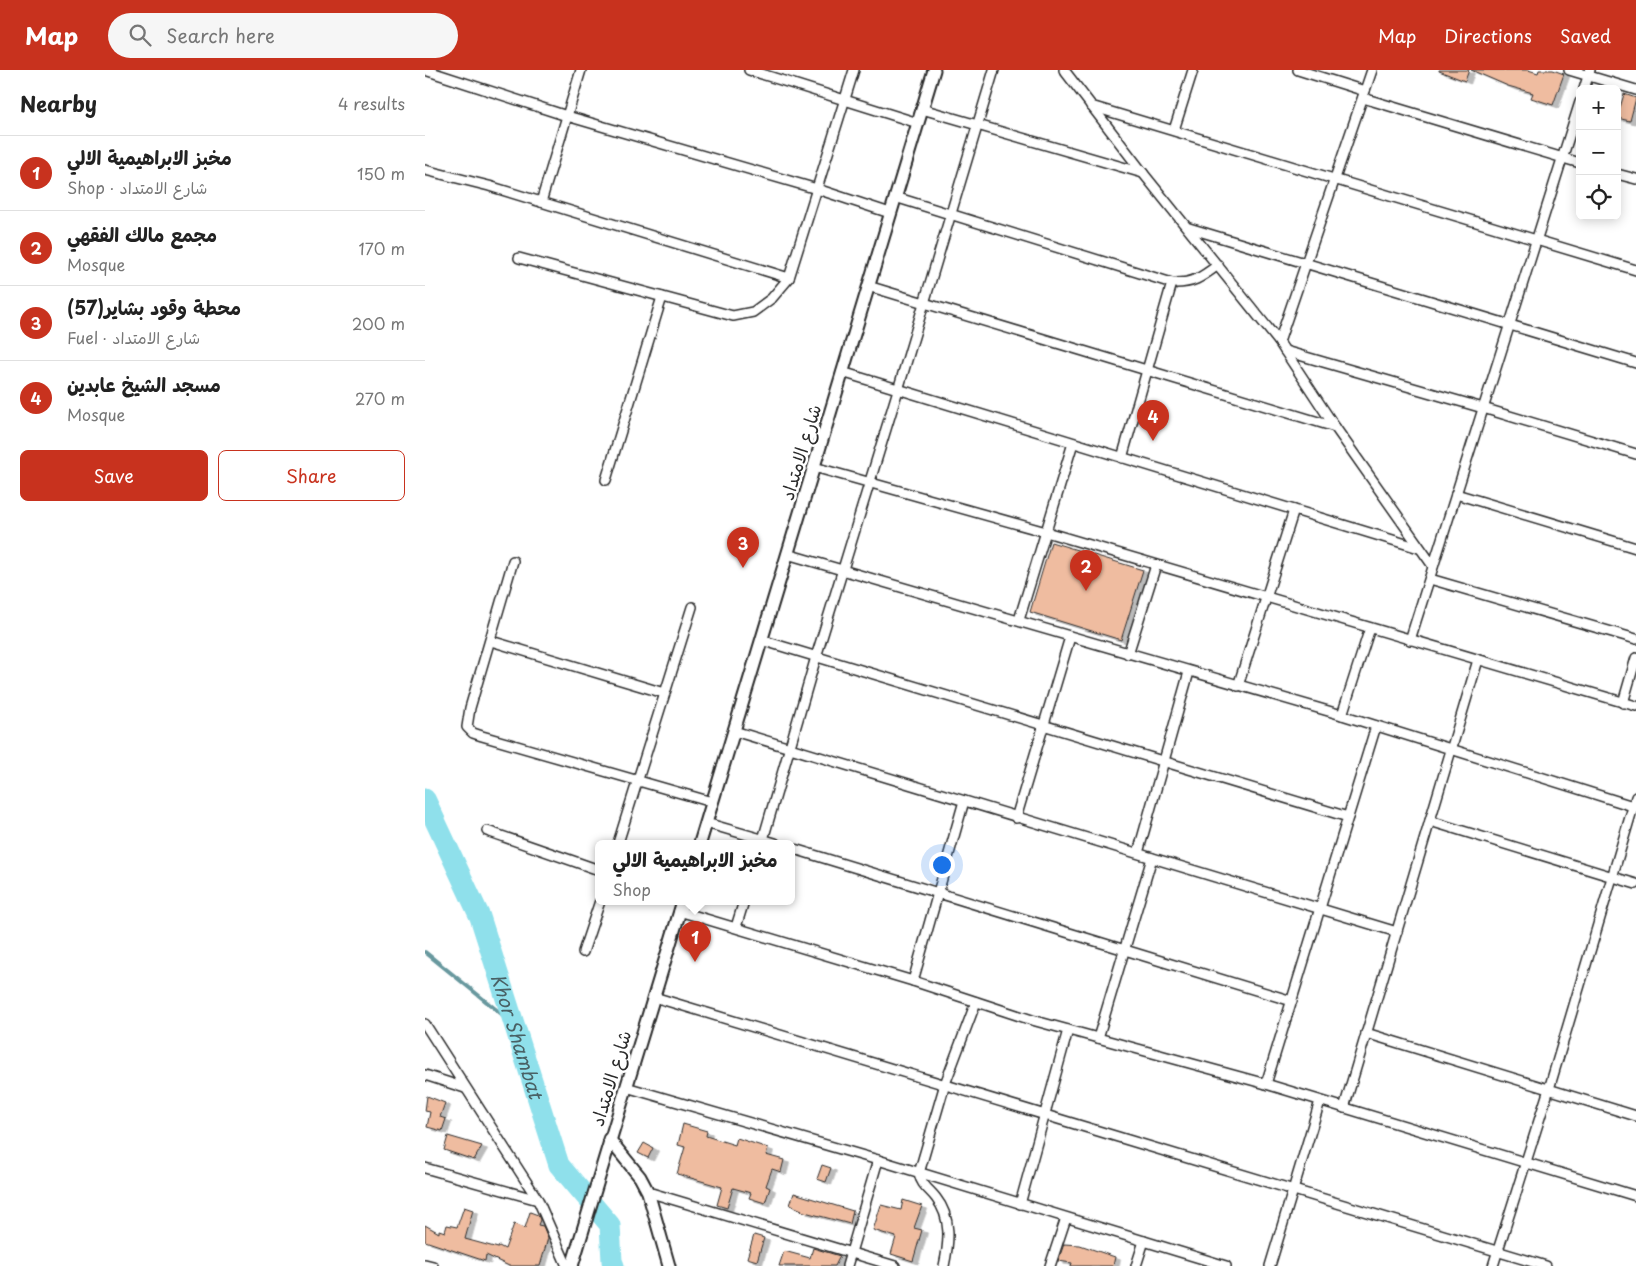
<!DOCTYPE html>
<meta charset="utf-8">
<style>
body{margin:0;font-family:"Playpen Sans","Playpen Sans Arabic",sans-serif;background:#f6f6f6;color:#222}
.controls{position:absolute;right:15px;top:15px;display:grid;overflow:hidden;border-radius:8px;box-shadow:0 2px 12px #0003}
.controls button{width:45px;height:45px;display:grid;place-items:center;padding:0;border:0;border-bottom:1px solid #e0e0e0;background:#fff;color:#222;font:25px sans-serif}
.you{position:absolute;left:516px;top:794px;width:18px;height:18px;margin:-12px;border:4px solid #fff;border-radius:50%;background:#1a73e8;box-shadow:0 0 0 8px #1a73e833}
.badge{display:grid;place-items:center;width:32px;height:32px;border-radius:50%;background:#c8321e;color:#fff;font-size:16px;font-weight:700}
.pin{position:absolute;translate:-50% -41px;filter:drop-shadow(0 1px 2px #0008)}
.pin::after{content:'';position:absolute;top:26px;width:18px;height:15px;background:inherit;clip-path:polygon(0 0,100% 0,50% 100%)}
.popup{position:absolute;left:170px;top:770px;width:200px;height:65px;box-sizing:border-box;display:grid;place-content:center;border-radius:8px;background:#fff;filter:drop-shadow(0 1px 4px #0005);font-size:16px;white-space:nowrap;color:#767676}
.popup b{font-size:19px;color:#222}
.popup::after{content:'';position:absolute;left:50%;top:100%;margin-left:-10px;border:10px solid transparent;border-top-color:#fff}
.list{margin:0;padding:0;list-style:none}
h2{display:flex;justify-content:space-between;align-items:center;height:65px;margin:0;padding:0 20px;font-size:21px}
h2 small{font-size:16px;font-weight:400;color:#767676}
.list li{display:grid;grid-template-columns:32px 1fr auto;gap:15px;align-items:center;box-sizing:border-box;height:75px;padding:0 20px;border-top:1px solid #e0e0e0}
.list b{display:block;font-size:19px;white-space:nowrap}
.list p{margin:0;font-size:16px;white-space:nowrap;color:#767676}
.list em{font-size:16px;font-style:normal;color:#767676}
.actions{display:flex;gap:10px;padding:15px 20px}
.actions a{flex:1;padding:11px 0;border:1px solid #c8321e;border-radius:8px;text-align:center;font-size:18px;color:#c8321e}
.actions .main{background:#c8321e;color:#fff}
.icon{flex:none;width:28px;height:28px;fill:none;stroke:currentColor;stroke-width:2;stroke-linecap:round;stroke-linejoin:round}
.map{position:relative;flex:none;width:1211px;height:1196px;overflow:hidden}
header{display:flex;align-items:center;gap:30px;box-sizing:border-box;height:70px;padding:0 25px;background:#c8321e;color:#fff}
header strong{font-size:24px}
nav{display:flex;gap:28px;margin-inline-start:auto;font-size:18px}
.search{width:350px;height:45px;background:#f6f6f6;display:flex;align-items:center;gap:12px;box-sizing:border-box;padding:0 18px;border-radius:28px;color:#767676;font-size:19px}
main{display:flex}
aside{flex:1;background:#fff}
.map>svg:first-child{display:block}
</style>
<header>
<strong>Map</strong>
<div class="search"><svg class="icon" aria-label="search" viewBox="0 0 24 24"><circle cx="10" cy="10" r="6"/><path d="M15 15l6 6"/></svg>Search here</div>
<nav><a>Map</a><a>Directions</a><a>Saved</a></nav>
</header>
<main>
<aside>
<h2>Nearby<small>4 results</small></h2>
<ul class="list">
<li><span class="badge">1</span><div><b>مخبز الابراهيمية الالي</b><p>Shop · شارع الامتداد</p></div><em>150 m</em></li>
<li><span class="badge">2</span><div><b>مجمع مالك الفقهي</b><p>Mosque</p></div><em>170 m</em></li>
<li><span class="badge">3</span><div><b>محطة وقود بشاير(57)</b><p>Fuel · شارع الامتداد</p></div><em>200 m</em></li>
<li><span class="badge">4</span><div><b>مسجد الشيخ عابدين</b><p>Mosque</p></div><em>270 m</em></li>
</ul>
<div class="actions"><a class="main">Save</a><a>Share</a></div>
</aside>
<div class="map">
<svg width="1211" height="1196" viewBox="0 0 1211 1196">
<defs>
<filter id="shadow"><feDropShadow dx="5.5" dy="3" stdDeviation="0" flood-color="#0004"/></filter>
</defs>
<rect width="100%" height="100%" fill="#fff"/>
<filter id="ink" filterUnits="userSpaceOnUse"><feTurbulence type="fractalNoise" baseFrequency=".02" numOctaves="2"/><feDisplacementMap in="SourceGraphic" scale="10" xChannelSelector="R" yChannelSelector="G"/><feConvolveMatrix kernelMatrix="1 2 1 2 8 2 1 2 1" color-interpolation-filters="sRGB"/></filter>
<g filter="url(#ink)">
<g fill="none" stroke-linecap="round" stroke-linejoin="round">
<!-- stream -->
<polyline stroke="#67989e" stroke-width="4" points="0,882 89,954"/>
<!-- river -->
<path stroke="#8fe0eb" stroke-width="21" id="s1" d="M0 729 55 847 134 1095 185 1155 187 1191 189 1196"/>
</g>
<!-- building -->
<g fill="#efbca0" stroke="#2b2b2b" filter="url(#shadow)">
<polygon points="1014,0 1044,0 1040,11 1014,1"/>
<polygon points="1046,0 1103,0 1113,3 1114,0 1128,0 1139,4 1128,35 1106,28 1108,23 1083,16"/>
<polygon points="1199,24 1211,28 1205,51 1192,48"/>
<polygon points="626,472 718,500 696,570 605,542"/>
<polygon points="2,1026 20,1033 15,1047 21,1049 17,1061 2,1057 5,1042 0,1041"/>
<polygon points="258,1054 282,1061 281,1066 310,1075 312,1068 343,1078 341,1085 359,1090 356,1102 347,1099 341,1116 345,1118 340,1133 324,1128 326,1123 308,1118 302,1138 292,1135 297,1117 252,1104 260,1077 253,1075"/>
<polygon points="23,1066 57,1076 49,1090 19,1080"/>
<polygon points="219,1073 228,1078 223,1088 213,1083"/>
<polygon points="397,1095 406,1098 401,1112 392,1109"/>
<polygon points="369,1123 428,1141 425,1154 376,1141 377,1140 365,1135"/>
<polygon points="478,1130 497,1136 489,1158 497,1160 488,1191 466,1184 471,1167 448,1160 456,1135 476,1140"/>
<polygon points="39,1137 48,1140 40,1169 73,1178 74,1176 80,1179 89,1154 100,1158 105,1142 113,1145 115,1150 113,1155 118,1156 123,1168 115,1196 84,1196 61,1185 60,1191 0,1171 0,1155 14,1163 14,1160 20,1162 22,1155 32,1157"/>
<polygon points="329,1165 339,1168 332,1191 322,1188"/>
<polygon points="639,1174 655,1175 690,1187 688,1196 646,1196 647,1193 633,1191"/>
<polygon points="388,1178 415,1186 410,1196 354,1196 359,1181 385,1188"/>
</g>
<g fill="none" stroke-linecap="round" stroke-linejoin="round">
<!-- minor casing -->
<g stroke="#2b2b2b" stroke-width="12">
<g id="minor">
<polyline points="0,0 142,46 392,119 465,143"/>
<polyline points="324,0 493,53"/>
<polyline points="639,0 718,103 854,272 910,357 1008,496"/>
<polyline points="873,0 940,21"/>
<polyline points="1144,0 1211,20"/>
<polyline points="1159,19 1165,0"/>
<polyline points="938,28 1155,93"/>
<polyline points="666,36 1211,200"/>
<polyline points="497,39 718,103"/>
<polyline points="749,60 768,0"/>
<polyline points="0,100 64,116 364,208"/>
<polyline points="1192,104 1211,109"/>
<polyline points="470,127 747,213"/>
<polyline points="116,132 156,0"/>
<polyline points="764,158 1211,293"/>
<polyline points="94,188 308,246 328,242 347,228 364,208 429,0"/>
<polyline points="443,216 910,357"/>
<polyline points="854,272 947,0"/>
<polyline points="860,281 1058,338 1211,384"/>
<polyline points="417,302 994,478"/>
<path d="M697 388 747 213C768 214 777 207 793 195"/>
<polyline points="389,397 621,462 1211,636"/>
<polyline points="181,410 237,227"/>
<polyline points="1031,424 1211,478"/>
<polyline points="362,484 917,645 1211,737"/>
<polyline points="88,491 45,638 42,657 48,663 57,666 287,732"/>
<polyline points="1005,509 1211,569"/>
<polyline points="594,550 648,373"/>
<polyline points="336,570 923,747"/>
<polyline points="985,570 1155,32"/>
<polyline points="66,571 239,623"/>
<polyline points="703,584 731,495"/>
<polyline points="813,616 869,440"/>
<polyline points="1198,633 1211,588"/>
<polyline points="917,645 945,558"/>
<polyline points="309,661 972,862"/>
<polyline points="591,748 645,567"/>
<polyline points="1005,751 1211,814"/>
<polyline points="281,753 350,773"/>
<polyline points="62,761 174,800"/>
<polyline points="193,773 267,537"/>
<polyline points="337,773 391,587 473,320 569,0"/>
<polyline points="366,778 867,931"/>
<polyline points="713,783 764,602"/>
<polyline points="254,841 488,911 607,950 841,1014 1211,1126"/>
<polyline points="311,857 319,831"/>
<polyline points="158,882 175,831"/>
<polyline points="488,911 539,731"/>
<polyline points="229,927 1121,1196"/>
<polyline points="0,954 113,1130 142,1196"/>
<polyline points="941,963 1211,1046"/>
<polyline points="673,968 727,788"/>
<polyline points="0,1005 40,1018"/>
<polyline points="841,1014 951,656"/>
<polyline points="201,1017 453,1090 801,1196"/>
<polyline points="919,1038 1053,590"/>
<polyline points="0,1098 113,1130"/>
<polyline points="223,1122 470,1196"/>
<polyline points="595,1134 643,960"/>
<polyline points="0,1194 8,1196"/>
<polyline points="422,1196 453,1090"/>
<path d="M519 1196C524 1173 527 1148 511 1128 504 1119 496 1115 494 1103L520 1014 551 932"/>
<polyline points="625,1196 641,1148"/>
<polyline points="711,1196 719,1171"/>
<polyline points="845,1196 895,1031"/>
<polyline points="1068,1196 1124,1019 1211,727"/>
</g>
</g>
<!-- tertiary casing -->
<g stroke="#2b2b2b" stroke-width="15">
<g id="tertiary">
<polyline points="275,773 509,0"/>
<polyline points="184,1069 215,1107 223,1122 244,1196"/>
<polyline points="147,1196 258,831"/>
</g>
</g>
<!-- minor -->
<use href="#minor" stroke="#fff" stroke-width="9"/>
<!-- tertiary -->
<use href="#tertiary" stroke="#fff" stroke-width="11"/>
</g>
</g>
<g text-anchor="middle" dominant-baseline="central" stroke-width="5" stroke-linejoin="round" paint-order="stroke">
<!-- street labels -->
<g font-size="18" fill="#2b2b2b" stroke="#fff">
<text transform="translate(375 382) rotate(-73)">شارع الامتداد</text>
<text transform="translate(185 1008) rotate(-73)">شارع الامتداد</text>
</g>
<!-- water labels -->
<g font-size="19" font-style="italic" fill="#496165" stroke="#fff">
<text stroke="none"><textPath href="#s1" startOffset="255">Khor Shambat</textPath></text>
</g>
</g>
</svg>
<div class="controls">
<button>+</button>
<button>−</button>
<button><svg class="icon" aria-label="locate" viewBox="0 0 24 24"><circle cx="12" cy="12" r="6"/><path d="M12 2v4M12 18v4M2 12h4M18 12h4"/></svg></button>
</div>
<div class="you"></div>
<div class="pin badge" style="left:270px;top:892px">1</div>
<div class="popup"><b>مخبز الابراهيمية الالي</b>Shop</div>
<div class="pin badge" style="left:661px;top:521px">2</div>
<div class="pin badge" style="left:318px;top:498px">3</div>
<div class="pin badge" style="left:728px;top:371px">4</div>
</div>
</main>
